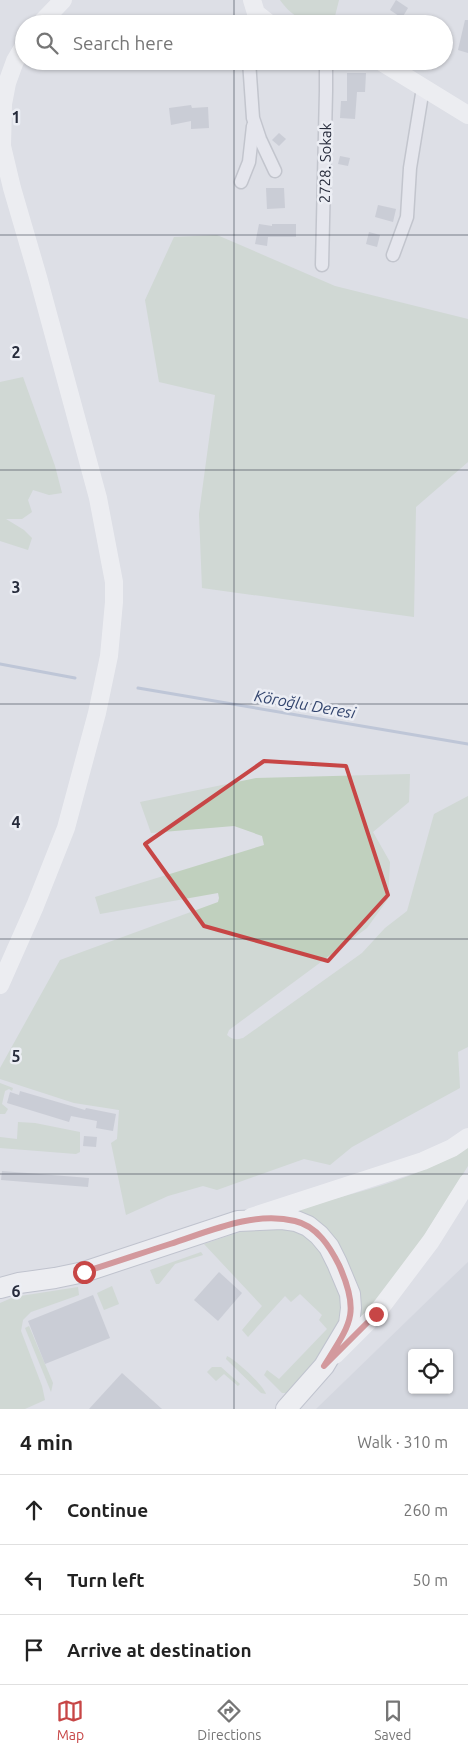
<!DOCTYPE html>
<meta charset="utf-8">
<style>
body{margin:0;font-family:Ubuntu,sans-serif;background:#f6f6f6;color:#222}
.controls{position:absolute;right:15px;bottom:15px;display:grid;overflow:hidden;border-radius:5px;box-shadow:0 1px 4px #0004}
.controls button{width:45px;height:45px;display:grid;place-items:center;padding:0;border:0;border-bottom:1px solid #e0e0e0;background:#fff;color:#222;font:25px sans-serif}
.stop{position:absolute;width:15px;height:15px;margin:-11px;border:4px solid #c74646;border-radius:50%;background:#fff}
.stop.end{background:#c74646;border-color:#fff;box-shadow:0 1px 5px #0008}
.list{margin:0;padding:0;list-style:none}
h2{display:flex;justify-content:space-between;align-items:center;height:65px;margin:0;padding:0 20px;font-size:21px}
h2 small{font-size:16px;font-weight:400;color:#767676}
.list li{display:grid;grid-template-columns:32px 1fr auto;gap:15px;align-items:center;box-sizing:border-box;height:70px;padding:0 20px;border-top:1px solid #e0e0e0}
.list b{display:block;font-size:19px;white-space:nowrap}
.list em{font-size:16px;font-style:normal;color:#767676}
.icon{flex:none;width:28px;height:28px;fill:none;stroke:currentColor;stroke-width:2;stroke-linecap:round;stroke-linejoin:round}
.map{position:relative;flex:none;width:468px;height:1409px;overflow:hidden}
.search{position:absolute;background:#fff;box-shadow:0 1px 4px #0004;left:15px;right:15px;top:15px;height:55px;display:flex;align-items:center;gap:12px;box-sizing:border-box;padding:0 18px;border-radius:28px;color:#767676;font-size:19px}
.sheet{height:275px;background:#fff}
nav{display:flex;justify-content:space-around;align-items:center;box-sizing:border-box;height:70px;border-top:1px solid #e0e0e0;background:#fff;font-size:14px;color:#767676}
nav a{display:grid;justify-items:center;gap:2px}
nav .on{color:#c74646}
.map>svg:first-child{display:block}
</style>
<div class="map">
<svg width="468" height="1409" viewBox="0 0 468 1409">
<rect width="100%" height="100%" fill="#dddfe6"/>
<!-- built -->
<path fill="#cbced8" fill-rule="evenodd" d="M468 1262V1409H316L446 1283ZM412 1353H449V1390H412Z"/>
<!-- green -->
<g fill="#c0d0be">
<path d="M280 0H339L333 24C310 24 294 20 280 0Z"/>
<polygon points="217,235 335,286 468,319 468,462 416,507 414,617 202,588 199,514 215,395 159,382 145,300 174,237"/>
<polygon points="23,377 55,466 62,493 49,495 33,490 28,500 32,512 22,519 6,519 24,530 32,538 28,550 0,541 0,382"/>
<path d="M410 774 409 802 373 832 390 862 388 899 367 928 229 1030 227 1035C233 1040 236 1040 243 1038L362 953 385 928 407 911 434 814 468 796V1047L458 1052 460 1088 352 1147 330 1165 304 1159 217 1190 203 1186 168 1196 126 1215 111 1143 117 1139 119 1110 74 1103 0 1079V1068L60 960 218 902 219 898 218 893 100 914 95 897 264 845 262 836 234 826 151 833 140 802 256 778Z"/>
<polygon points="0,1083 13,1088 12,1091 9,1089 5,1091 2,1104 8,1109 5,1114 0,1114"/>
<polygon points="18,1122 35,1123 80,1132 80,1152 76,1154 0,1148 0,1137 17,1139"/>
<path d="M468 1147V1166L417 1247 358 1324 360 1301 358 1285 346 1261 286 1212C349 1194 412 1182 468 1147Z"/>
<polygon points="255,1227 297,1227 319,1243 347,1294 340,1333 289,1393 282,1393 264,1375 267,1370 279,1379 327,1329 319,1320 322,1315 300,1294 291,1302 285,1296 248,1337 242,1330 262,1306 204,1244"/>
<polygon points="201,1252 203,1255 175,1264 159,1284 156,1284 150,1270"/>
<polygon points="112,1286 119,1304 104,1310 97,1293"/>
<polygon points="78,1287 79,1295 31,1312 23,1320 21,1331 42,1386 45,1400 25,1409 0,1409 0,1303 14,1297"/>
<polygon points="29,1326 53,1383 51,1392 25,1328"/>
<path d="M227 1356C237 1361 262 1384 266 1394L261 1393 226 1359Z"/>
<polygon points="212,1367 221,1367 240,1384 238,1386 224,1374 216,1381 207,1372"/>
</g>
<g fill="none" stroke-linecap="round" stroke-linejoin="round">
<!-- stream -->
<g stroke="#99a8c5" stroke-width="3">
<polyline points="0,664 75,678"/>
<polyline points="138,688 468,744"/>
</g>
</g>
<!-- building -->
<g fill="#b4b8c3">
<polygon points="396,0 408,8 402,18 390,10"/>
<polygon points="465,20 468,20 468,53 458,50"/>
<polygon points="347,73 366,73 365,92 357,92 355,119 340,118 341,101 347,101"/>
<polygon points="191,105 192,108 208,107 209,128 191,129 191,121 171,125 169,108"/>
<polygon points="279,133 286,139 279,146 272,140"/>
<polygon points="340,156 350,158 348,166 338,164"/>
<polygon points="266,188 284,188 285,208 267,209"/>
<polygon points="378,205 396,209 393,222 375,217"/>
<polygon points="259,224 272,226 272,224 296,224 296,237 268,237 267,246 255,244"/>
<polygon points="369,232 380,235 377,247 366,244"/>
<polygon points="20,1091 85,1110 86,1108 116,1114 113,1131 96,1128 97,1121 71,1116 69,1122 7,1103 10,1092 19,1095"/>
<polygon points="84,1136 97,1137 96,1147 83,1146"/>
<polygon points="2,1171 89,1178 88,1187 1,1180"/>
<polygon points="219,1272 242,1293 218,1321 194,1300"/>
<polygon points="93,1295 110,1338 45,1364 28,1321"/>
<polygon points="122,1373 162,1409 89,1409"/>
</g>
<g fill="none" stroke-linecap="round" stroke-linejoin="round">
<!-- street casing -->
<g stroke="#a3a6b0" stroke-width="15">
<g id="street">
<polyline points="249,61 253,118 260,139 275,171"/>
<polyline points="241,182 249,162 253,126"/>
<polyline points="393,255 407,217 410,168 423,88"/>
<polyline points="322,265 326,91 326,61"/>
</g>
</g>
<!-- primary casing -->
<g stroke="#9da2b1" stroke-width="22">
<polyline id="primary" points="0,1288 19,1283 55,1278 84,1272 238,1221 282,1219 296,1221 308,1226 319,1235 329,1247 337,1263 350,1294 351,1308 349,1324 324,1366 286,1409"/>
</g>
<!-- street -->
<use href="#street" stroke="#eff0f5" stroke-width="12"/>
<!-- secondary -->
<g stroke="#fff" stroke-width="18">
<polyline points="252,0 256,13 270,24"/>
<polyline points="40,24 63,0"/>
<polyline points="380,61 468,115"/>
<polyline points="0,985 35,906 66,828 97,713 109,656 114,602 114,582 98,498 38,277 12,188 2,146 3,104 7,83 15,61 24,46"/>
<polyline points="251,1217 423,1161 452,1148 468,1137"/>
<polyline points="335,1355 376,1314 431,1241 468,1182"/>
</g>
<!-- primary -->
<use href="#primary" stroke="#fff" stroke-width="20"/>
</g>
<g fill="none" stroke-linecap="round" stroke-linejoin="round">
<!-- route -->
<path stroke="#c74646" stroke-width="6" d="M84 1272C113 1263 142 1253 170 1244 210 1231 253 1211 295 1221 317 1226 330 1247 339 1265 361 1314 350 1324 324 1366L376 1314"/>
</g>
<!-- marked area -->
<path d="M0 0H468V1409H0ZM264 761 346 766 388 895 328 961 204 926 145 844Z" fill="#dddfe6" fill-opacity=".55" fill-rule="evenodd"/>
<path fill="none" stroke="#c74646" stroke-width="4" stroke-linejoin="round" d="M264 761 346 766 388 895 328 961 204 926 145 844Z"/>
<!-- grid -->
<path fill="none" stroke="#272c3c" stroke-width="1" stroke-opacity="0.55" d="M234 0V24M234 61V1409M0 235H468M0 470H468M0 704H468M0 939H468M0 1174H468"/>
<g text-anchor="middle" dominant-baseline="central" stroke-width="5" stroke-linejoin="round" paint-order="stroke">
<!-- street labels -->
<g font-size="15" fill="#272c3c" stroke="#eceef4">
<text transform="translate(325 163) rotate(-89)">2728. Sokak</text>
</g>
<!-- water labels -->
<g font-size="16" font-style="italic" fill="#33456e" stroke="#eceef4">
<text transform="translate(305 704) rotate(10)">Köroğlu Deresi</text>
</g>
</g>
<g font-size="16" text-anchor="middle" font-weight="bold" fill="#272c3c" stroke="#eceef4" stroke-width="5" stroke-linejoin="round" paint-order="stroke">
<text x="16" y="123">1</text>
<text x="16" y="358">2</text>
<text x="16" y="593">3</text>
<text x="16" y="828">4</text>
<text x="16" y="1062">5</text>
<text x="16" y="1297">6</text>
</g>
</svg>
<div class="controls">
<button><svg class="icon" aria-label="locate" viewBox="0 0 24 24"><circle cx="12" cy="12" r="6"/><path d="M12 2v4M12 18v4M2 12h4M18 12h4"/></svg></button>
</div>
<div class="stop" style="left:84px;top:1272px"></div>
<div class="stop end" style="left:376px;top:1314px"></div>
<div class="search"><svg class="icon" aria-label="search" viewBox="0 0 24 24"><circle cx="10" cy="10" r="6"/><path d="M15 15l6 6"/></svg>Search here</div>
</div>
<section class="sheet">
<h2>4 min<small>Walk · 310 m</small></h2>
<ul class="list">
<li><svg class="icon" aria-label="ahead" viewBox="0 0 24 24"><path d="M12 20V5M6 11l6-6 6 6"/></svg><div><b>Continue</b></div><em>260 m</em></li>
<li><svg class="icon" aria-label="left" viewBox="0 0 24 24"><path d="M17 20v-9H6M10 6l-5 5 5 5"/></svg><div><b>Turn left</b></div><em>50 m</em></li>
<li><svg class="icon" aria-label="arrive" viewBox="0 0 24 24"><path d="M6 21V4h12l-3 4 3 4H6"/></svg><div><b>Arrive at destination</b></div></li>
</ul>
</section>
<nav>
<a class="on"><svg class="icon" aria-label="map" viewBox="0 0 24 24"><path d="M3 6l6-2 6 2 6-2v14l-6 2-6-2-6 2zM9 4v14M15 6v14"/></svg>Map</a>
<a><svg class="icon" aria-label="directions" viewBox="0 0 24 24"><path d="M12 3l9 9-9 9-9-9zM9 14v-3h6M13 9l2 2-2 2"/></svg>Directions</a>
<a><svg class="icon" aria-label="saved" viewBox="0 0 24 24"><path d="M7 4h10v16l-5-4-5 4z"/></svg>Saved</a>
</nav>
